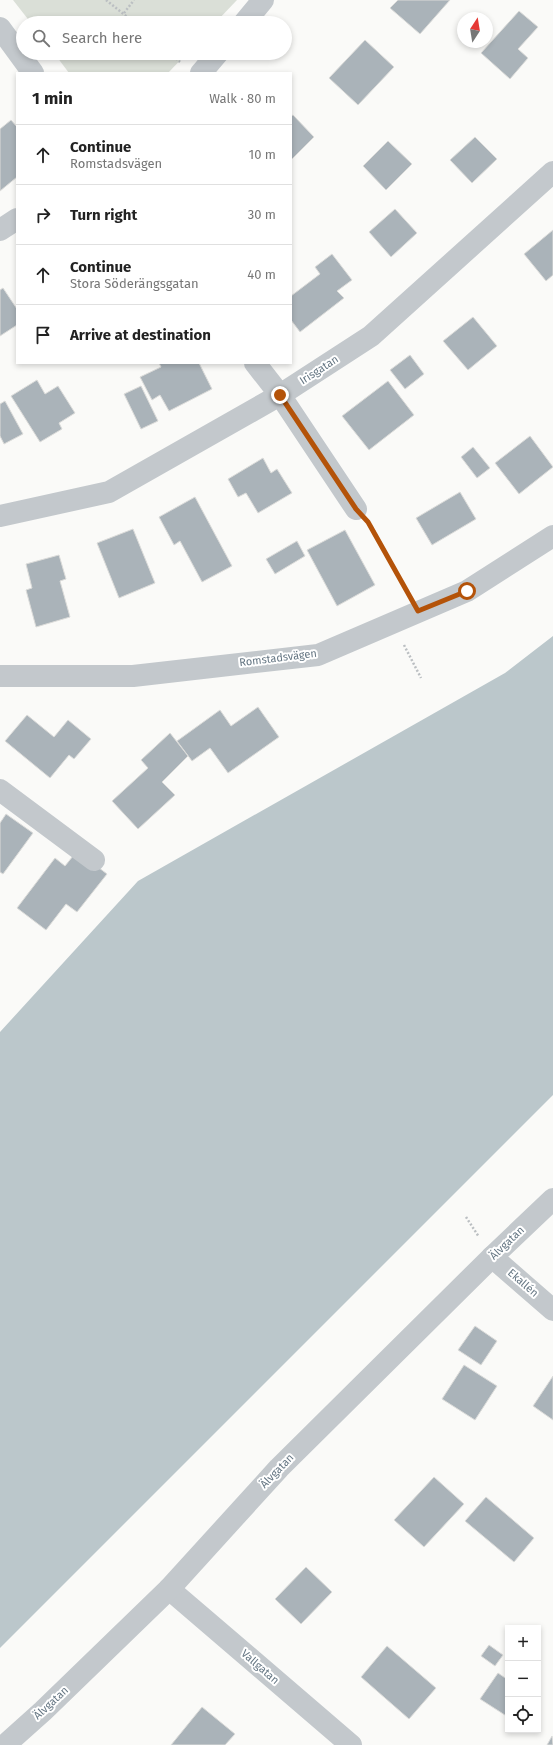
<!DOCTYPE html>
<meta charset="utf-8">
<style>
body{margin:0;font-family:"Fira Sans",sans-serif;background:#f6f6f6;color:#222}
.controls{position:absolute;right:12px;bottom:12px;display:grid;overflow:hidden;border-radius:0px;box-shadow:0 2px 6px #0003}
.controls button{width:36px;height:36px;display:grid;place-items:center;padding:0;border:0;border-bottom:1px solid #e0e0e0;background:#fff;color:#222;font:20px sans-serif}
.compass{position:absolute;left:457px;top:12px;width:36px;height:36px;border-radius:50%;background:#fff;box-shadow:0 2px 6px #0003;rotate:12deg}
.stop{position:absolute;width:12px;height:12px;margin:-9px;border:3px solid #b45309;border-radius:50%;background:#fff}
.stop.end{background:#b45309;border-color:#fff;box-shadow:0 1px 4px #0008}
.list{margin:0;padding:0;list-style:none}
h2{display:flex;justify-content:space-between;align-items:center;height:52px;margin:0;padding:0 16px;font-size:17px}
h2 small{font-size:13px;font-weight:400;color:#767676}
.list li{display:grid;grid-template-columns:26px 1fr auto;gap:12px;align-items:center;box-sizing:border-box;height:60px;padding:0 16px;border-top:1px solid #e0e0e0}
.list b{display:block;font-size:15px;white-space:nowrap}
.list p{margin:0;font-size:13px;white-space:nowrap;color:#767676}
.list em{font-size:13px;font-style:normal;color:#767676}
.icon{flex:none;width:22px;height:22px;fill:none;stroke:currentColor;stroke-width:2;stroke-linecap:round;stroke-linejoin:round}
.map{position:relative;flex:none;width:553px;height:1745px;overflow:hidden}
.search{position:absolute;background:#fff;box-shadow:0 2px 6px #0003;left:16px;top:16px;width:276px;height:44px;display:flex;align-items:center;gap:10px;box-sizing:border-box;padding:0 14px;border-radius:22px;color:#767676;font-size:15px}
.panel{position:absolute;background:#fff;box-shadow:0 2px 6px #0003;left:16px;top:72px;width:276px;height:292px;border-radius:0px}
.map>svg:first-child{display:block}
</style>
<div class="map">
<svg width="553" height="1745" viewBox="0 0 553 1745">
<rect width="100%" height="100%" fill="#fafaf8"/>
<!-- green -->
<g fill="#dadfd7">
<polygon points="13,0 237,0 215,23 31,23"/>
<polygon points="54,53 187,53 168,73 69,73"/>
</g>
<!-- water -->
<polygon fill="#bbc7cb" points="553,636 553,1095 0,1648 0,1032 138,881 505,673"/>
<!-- building -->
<g fill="#aab3b9" stroke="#dcdcda">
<polygon points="398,0 450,0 420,34 390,8"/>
<polygon points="519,11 538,27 518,49 528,58 510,79 481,53"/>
<polygon points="365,40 394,67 358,105 329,78"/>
<polygon points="293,115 314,137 291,160 291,116"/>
<polygon points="11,120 17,127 17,177 0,191 0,129"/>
<polygon points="475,137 497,159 472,183 450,160"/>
<polygon points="388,141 412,164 386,190 363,166"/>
<polygon points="395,209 417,233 391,257 369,232"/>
<polygon points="553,230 553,275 546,281 524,254"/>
<polygon points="332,254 352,280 337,291 344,298 300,332 291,320 291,296 320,274 315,267"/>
<polygon points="3,288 17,309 17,325 0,336 0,290"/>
<polygon points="473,317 497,346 468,370 443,341"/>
<polygon points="410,355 424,374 405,389 390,370"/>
<polygon points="159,363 199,363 212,389 169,411 160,395 152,400 140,377 161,367"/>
<polygon points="37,380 45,394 58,386 75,413 59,423 62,429 40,442 11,396"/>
<polygon points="388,381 414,415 369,450 342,416"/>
<polygon points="141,386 158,421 141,429 124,394"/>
<polygon points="5,401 23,434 4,444 0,436 0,404"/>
<polygon points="530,436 553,467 519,494 495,463"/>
<polygon points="473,447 490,468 477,478 461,457"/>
<polygon points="263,458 271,473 277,469 292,493 258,513 246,493 238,497 228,479"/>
<polygon points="460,492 476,519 432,545 416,518"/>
<polygon points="195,497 232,566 202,582 180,541 174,545 159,517"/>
<polygon points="133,529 155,583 119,598 97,543"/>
<polygon points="345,530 375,585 337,606 307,550"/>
<polygon points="297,541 305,556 275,574 266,559"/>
<polygon points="59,555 66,579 60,581 70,617 36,627 26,590 32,588 26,564"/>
<polygon points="258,707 279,737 228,773 210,748 192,761 177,741 220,710 231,726"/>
<polygon points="27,715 54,737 68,720 91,739 74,759 69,755 50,778 5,741"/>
<polygon points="170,733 188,756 162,782 175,795 138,829 112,801 148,768 141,760"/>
<polygon points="6,814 33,833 3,874 0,872 0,823"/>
<polygon points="77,851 107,874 77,912 66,904 46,930 17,908 55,858 65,866"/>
<polygon points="475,1326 497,1341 481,1365 458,1350"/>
<polygon points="464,1365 497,1386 475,1420 442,1399"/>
<polygon points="553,1376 553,1420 533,1406"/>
<polygon points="434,1477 464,1504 424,1547 394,1520"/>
<polygon points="486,1497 534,1538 514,1562 465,1521"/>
<polygon points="306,1567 332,1592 301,1624 275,1599"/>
<polygon points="489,1645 503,1655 495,1666 481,1656"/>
<polygon points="387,1646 436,1688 409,1719 361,1677"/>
<polygon points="498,1673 508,1680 508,1717 480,1699"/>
<polygon points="202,1707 235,1734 225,1745 171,1745"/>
<polygon points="552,1736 553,1745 547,1745"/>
</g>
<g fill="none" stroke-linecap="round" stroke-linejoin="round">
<!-- path -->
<g stroke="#bbbfc2" stroke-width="2.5" stroke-dasharray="2 2" stroke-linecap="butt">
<polyline points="106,0 135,23"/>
<polyline points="124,13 134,0"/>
<polyline points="170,53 180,62"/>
<polyline points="372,527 407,591"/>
<polyline points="404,645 421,678"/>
<polyline points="466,1217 479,1237"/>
</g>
<!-- minor -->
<g stroke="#c3c8cc" stroke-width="22">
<polyline points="244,23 263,0"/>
<polyline points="0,28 33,73"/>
<polyline points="201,73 218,53"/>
<polyline points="0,230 17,219"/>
<polyline points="255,363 280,395 356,509"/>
<polyline points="0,516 109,492 280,395 371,336 553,172"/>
<polyline points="0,790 94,860"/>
<polyline points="492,1257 553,1310"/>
<polyline points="169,1589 351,1745"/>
</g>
<!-- tertiary -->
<g stroke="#c3c8cc" stroke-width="22">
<polyline points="0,676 133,676 318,655 467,591 553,536"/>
<polyline points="5,1745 43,1711 169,1589 279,1468 492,1257 553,1199"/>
</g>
</g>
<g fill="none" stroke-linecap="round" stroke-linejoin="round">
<!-- route -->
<polyline stroke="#b45309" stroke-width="5" points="280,395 356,509 368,522 418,611 467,591"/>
</g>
<g text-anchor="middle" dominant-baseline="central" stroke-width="4" stroke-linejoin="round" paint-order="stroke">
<!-- street labels -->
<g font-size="11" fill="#657683" stroke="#fff">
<text transform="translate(319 370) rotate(-33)">Irisgatan</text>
<text transform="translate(278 658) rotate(-7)">Romstadsvägen</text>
<text transform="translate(507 1243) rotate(-44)">Älvgatan</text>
<text transform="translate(523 1283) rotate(41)">Ekallén</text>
<text transform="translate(277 1471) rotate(-46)">Älvgatan</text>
<text transform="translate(260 1667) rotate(41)">Vallgatan</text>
<text transform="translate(51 1703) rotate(-43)">Älvgatan</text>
</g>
</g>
</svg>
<div class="controls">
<button>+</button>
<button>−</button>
<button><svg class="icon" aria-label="locate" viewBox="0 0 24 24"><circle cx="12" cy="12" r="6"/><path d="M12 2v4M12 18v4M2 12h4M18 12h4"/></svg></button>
</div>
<svg class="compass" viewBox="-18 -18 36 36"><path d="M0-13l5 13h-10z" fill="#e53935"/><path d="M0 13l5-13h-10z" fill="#767676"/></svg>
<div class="stop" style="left:467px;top:591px"></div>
<div class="stop end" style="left:280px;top:395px"></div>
<div class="search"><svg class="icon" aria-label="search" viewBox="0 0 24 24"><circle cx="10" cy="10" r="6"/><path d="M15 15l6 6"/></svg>Search here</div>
<section class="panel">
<h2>1 min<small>Walk · 80 m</small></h2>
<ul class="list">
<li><svg class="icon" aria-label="ahead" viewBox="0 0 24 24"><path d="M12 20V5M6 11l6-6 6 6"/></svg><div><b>Continue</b><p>Romstadsvägen</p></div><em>10 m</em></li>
<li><svg class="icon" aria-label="right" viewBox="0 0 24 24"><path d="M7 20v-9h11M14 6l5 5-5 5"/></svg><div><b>Turn right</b></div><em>30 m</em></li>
<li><svg class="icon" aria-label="ahead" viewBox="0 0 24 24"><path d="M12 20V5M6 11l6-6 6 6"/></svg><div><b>Continue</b><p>Stora Söderängsgatan</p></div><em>40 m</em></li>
<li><svg class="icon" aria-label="arrive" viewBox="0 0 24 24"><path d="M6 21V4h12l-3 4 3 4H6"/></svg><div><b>Arrive at destination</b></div></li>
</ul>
</section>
</div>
